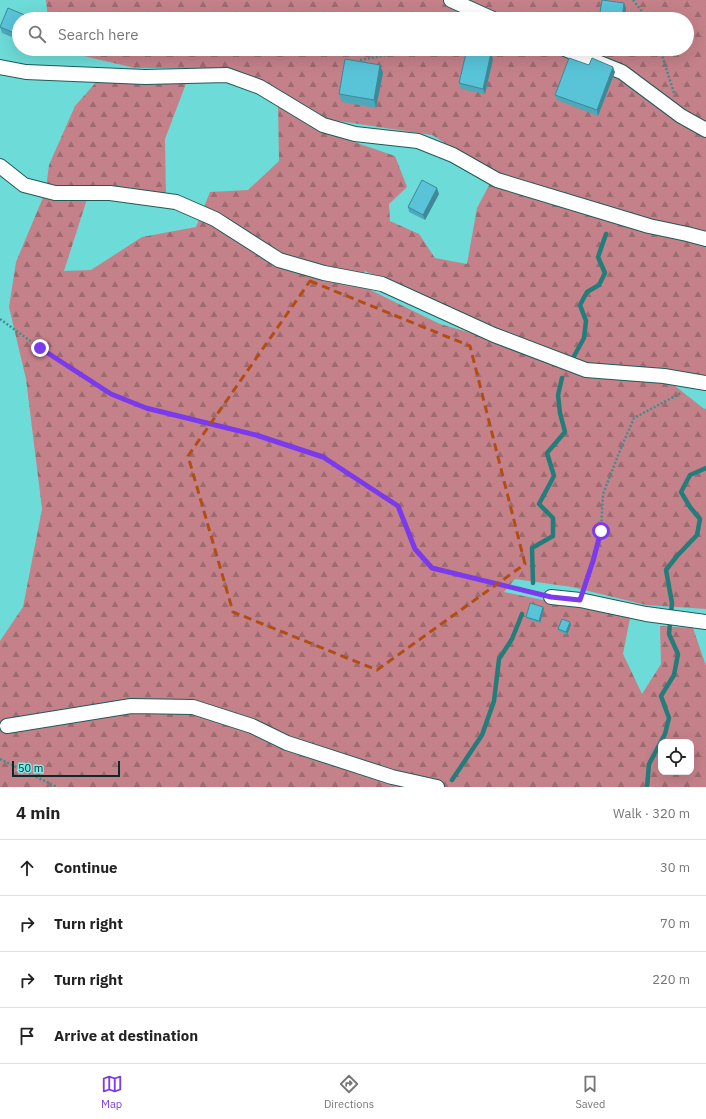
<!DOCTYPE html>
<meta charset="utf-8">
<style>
body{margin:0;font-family:"IBM Plex Sans",sans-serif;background:#f6f6f6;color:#222}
.controls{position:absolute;right:12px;bottom:12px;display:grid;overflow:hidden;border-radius:8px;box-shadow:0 4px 16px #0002}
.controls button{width:36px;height:36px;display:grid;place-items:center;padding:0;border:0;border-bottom:1px solid #e0e0e0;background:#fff;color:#222;font:20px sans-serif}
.scale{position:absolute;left:12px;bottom:10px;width:108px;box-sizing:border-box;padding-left:4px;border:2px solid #062b2a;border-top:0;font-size:11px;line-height:14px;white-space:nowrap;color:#062b2a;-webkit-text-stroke:3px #7be9e5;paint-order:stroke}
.stop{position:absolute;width:12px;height:12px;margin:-9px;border:3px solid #7c3aed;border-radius:50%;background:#fff}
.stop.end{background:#7c3aed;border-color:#fff;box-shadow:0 1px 4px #0008}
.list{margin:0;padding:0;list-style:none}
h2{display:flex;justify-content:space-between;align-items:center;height:52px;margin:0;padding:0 16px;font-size:17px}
h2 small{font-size:13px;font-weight:400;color:#767676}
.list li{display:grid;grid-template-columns:26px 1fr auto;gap:12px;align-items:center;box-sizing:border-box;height:56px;padding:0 16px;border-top:1px solid #e0e0e0}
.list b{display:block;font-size:15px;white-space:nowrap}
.list em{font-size:13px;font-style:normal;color:#767676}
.icon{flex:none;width:22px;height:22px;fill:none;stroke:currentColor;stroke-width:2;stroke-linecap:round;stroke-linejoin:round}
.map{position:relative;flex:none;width:706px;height:787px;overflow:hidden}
.search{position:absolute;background:#fff;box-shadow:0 4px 16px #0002;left:12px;right:12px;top:12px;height:44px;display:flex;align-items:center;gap:10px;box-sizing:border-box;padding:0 14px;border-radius:22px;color:#767676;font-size:15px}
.sheet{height:276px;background:#fff}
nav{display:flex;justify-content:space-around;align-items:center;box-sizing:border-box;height:56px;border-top:1px solid #e0e0e0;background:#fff;font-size:11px;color:#767676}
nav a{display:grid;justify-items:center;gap:2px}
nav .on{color:#7c3aed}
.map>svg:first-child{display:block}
</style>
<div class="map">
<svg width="706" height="787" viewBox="0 0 706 787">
<defs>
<pattern id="forest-firs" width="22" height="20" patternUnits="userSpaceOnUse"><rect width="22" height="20" fill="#c48189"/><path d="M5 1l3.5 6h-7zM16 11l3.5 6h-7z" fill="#9d6a70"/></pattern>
</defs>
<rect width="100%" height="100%" fill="#6ddbd7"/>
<!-- forest -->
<g fill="url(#forest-firs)" fill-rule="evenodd">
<path d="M46 0H706V378L577 363 365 271 358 284 440 324 478 335 577 374 670 382 703 408 706 409V609L646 605 572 587 515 579 504 592 630 618 623 654 642 694 661 664 660 626 693 628 706 666V787H0V641L23 607 42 509 26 379 9 307 16 262 44 195 88 196 64 271 91 270 142 237 196 227 210 192 248 190 279 161 278 104 328 133 395 156 407 187 389 204 390 221 419 234 435 258 467 264 477 208 495 174 432 135 319 118 224 68H135L71 53 66 49H687V19H48ZM661 742H691V772H661Z"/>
<polygon points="98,80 187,81 165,139 166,196 46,188 49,165 75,106"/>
</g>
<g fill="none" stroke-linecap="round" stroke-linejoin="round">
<!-- stream -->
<g stroke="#237e7b" stroke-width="4.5">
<polyline points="573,358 584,338 586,321 580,305 587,292 599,285 605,273 598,257 606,234"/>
<polyline points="533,583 532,548 553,536 553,518 539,504 554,476 547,453 565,432 560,413 558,395 562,378"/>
<polyline points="452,780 482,735 494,701 499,659 512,639 522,614"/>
<polyline points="647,787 649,764 665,734 669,718 661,696 674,675 678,654 669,634 672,603 666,570 677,556 697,535 700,519 690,507 681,492 690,475 706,468"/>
</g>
<!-- minor casing -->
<g stroke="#1e5b59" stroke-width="16">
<g id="minor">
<polyline points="451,0 493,19"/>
<polyline points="565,49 622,72 681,116 706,130"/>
<polyline points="0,67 26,72 145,77 227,75 260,87 323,125 355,134 418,141 453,155 497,180 649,226 687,234 706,239"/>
<polyline points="0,166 24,185 55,193 110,193 176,202 215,219 279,260 324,273 382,284 494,335 586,370 664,376 706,383"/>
<polyline points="551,597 580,600 646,614 706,622"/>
<polyline points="7,726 131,706 193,707 252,726 287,743 392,777 437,787"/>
</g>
</g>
<!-- path -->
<g stroke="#408e8b" stroke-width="2.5" stroke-dasharray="2 2" stroke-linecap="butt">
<polyline points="633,0 648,19"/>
<polyline points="532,49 553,52"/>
<polyline points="660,49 674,93"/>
<polyline points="360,60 403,52 442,55 451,49"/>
<polyline points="0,319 40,348 111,394 146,408 256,435 323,457 398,506 415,549 432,568 539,594"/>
<polyline points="584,587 601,531 603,494 619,453 634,418 681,393"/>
<polyline points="0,759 57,787"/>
</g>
<!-- minor -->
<use href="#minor" stroke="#fff" stroke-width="14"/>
</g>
<!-- wall -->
<g fill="#4da8ba">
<polygon points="19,19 19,40 2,33 0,27"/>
<polygon points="493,59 485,94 461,89 459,83"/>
<polygon points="380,65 383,73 376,108 342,102 339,94"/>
<polygon points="589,65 615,72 598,116 557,100 555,95"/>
<polygon points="439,194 425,220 409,212 408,207"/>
<polygon points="543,607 544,609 540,623 527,619 526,617"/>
<polygon points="571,625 567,635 559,631 558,629"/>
</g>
<!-- shaded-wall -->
<g fill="#3e8897">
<polygon points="624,3 626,8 625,19 622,19"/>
<polygon points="491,53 493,59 485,94 483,89"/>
<polygon points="380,65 383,73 376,108 374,100"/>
<polygon points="613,67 615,72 598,116 597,110"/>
<polygon points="437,188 439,194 425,220 423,215"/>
<polygon points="543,607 544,609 540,623 539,621"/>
<polygon points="570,622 571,625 567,635 566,632"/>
</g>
<!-- building -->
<g fill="#59c3d8" stroke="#3e8897">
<polygon points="602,0 624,3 622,19 599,19"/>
<polygon points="8,8 27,16 26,19 19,19 19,35 0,27"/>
<polygon points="467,49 473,49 491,53 483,89 459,83"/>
<polygon points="569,58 589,65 592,58 613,67 597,110 555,95"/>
<polygon points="345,59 380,65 374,100 339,94"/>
<polygon points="422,180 437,188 423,215 408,207"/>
<polygon points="530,603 543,607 539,621 526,617"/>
<polygon points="562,619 570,622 566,632 558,629"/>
</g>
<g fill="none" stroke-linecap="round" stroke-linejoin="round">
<!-- route -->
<polyline stroke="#7c3aed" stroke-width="5" points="40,348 111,394 146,408 256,435 323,457 398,506 415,549 432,568 551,597 580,600 593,561 601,531"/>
</g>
<!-- marked area -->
<path fill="none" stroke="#b04e14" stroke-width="3" stroke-dasharray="8 5" stroke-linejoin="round" d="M310 281 470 346 525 564 377 670 233 612 188 456Z"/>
</svg>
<div class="controls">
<button><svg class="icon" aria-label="locate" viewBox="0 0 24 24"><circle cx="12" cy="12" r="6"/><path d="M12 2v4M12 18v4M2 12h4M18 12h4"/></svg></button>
</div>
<div class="scale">50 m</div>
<div class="stop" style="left:601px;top:531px"></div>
<div class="stop end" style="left:40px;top:348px"></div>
<div class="search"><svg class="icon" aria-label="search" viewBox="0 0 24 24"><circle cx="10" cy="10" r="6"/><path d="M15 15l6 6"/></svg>Search here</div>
</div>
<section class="sheet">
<h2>4 min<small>Walk · 320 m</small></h2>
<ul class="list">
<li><svg class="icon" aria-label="ahead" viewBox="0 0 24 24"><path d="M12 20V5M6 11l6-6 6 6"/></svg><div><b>Continue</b></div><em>30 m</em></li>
<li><svg class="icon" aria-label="right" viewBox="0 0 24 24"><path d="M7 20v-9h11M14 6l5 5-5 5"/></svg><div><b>Turn right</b></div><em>70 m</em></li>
<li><svg class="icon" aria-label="right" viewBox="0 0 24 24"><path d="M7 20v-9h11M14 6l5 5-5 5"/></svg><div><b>Turn right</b></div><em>220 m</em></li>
<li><svg class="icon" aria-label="arrive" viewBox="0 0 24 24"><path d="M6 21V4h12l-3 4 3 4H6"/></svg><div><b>Arrive at destination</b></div></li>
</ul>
</section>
<nav>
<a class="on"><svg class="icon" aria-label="map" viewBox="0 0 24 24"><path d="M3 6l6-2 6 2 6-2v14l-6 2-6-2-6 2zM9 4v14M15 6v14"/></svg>Map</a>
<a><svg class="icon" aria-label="directions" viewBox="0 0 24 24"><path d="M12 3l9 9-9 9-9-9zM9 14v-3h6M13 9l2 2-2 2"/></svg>Directions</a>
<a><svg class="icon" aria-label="saved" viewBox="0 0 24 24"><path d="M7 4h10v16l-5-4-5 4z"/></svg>Saved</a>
</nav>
